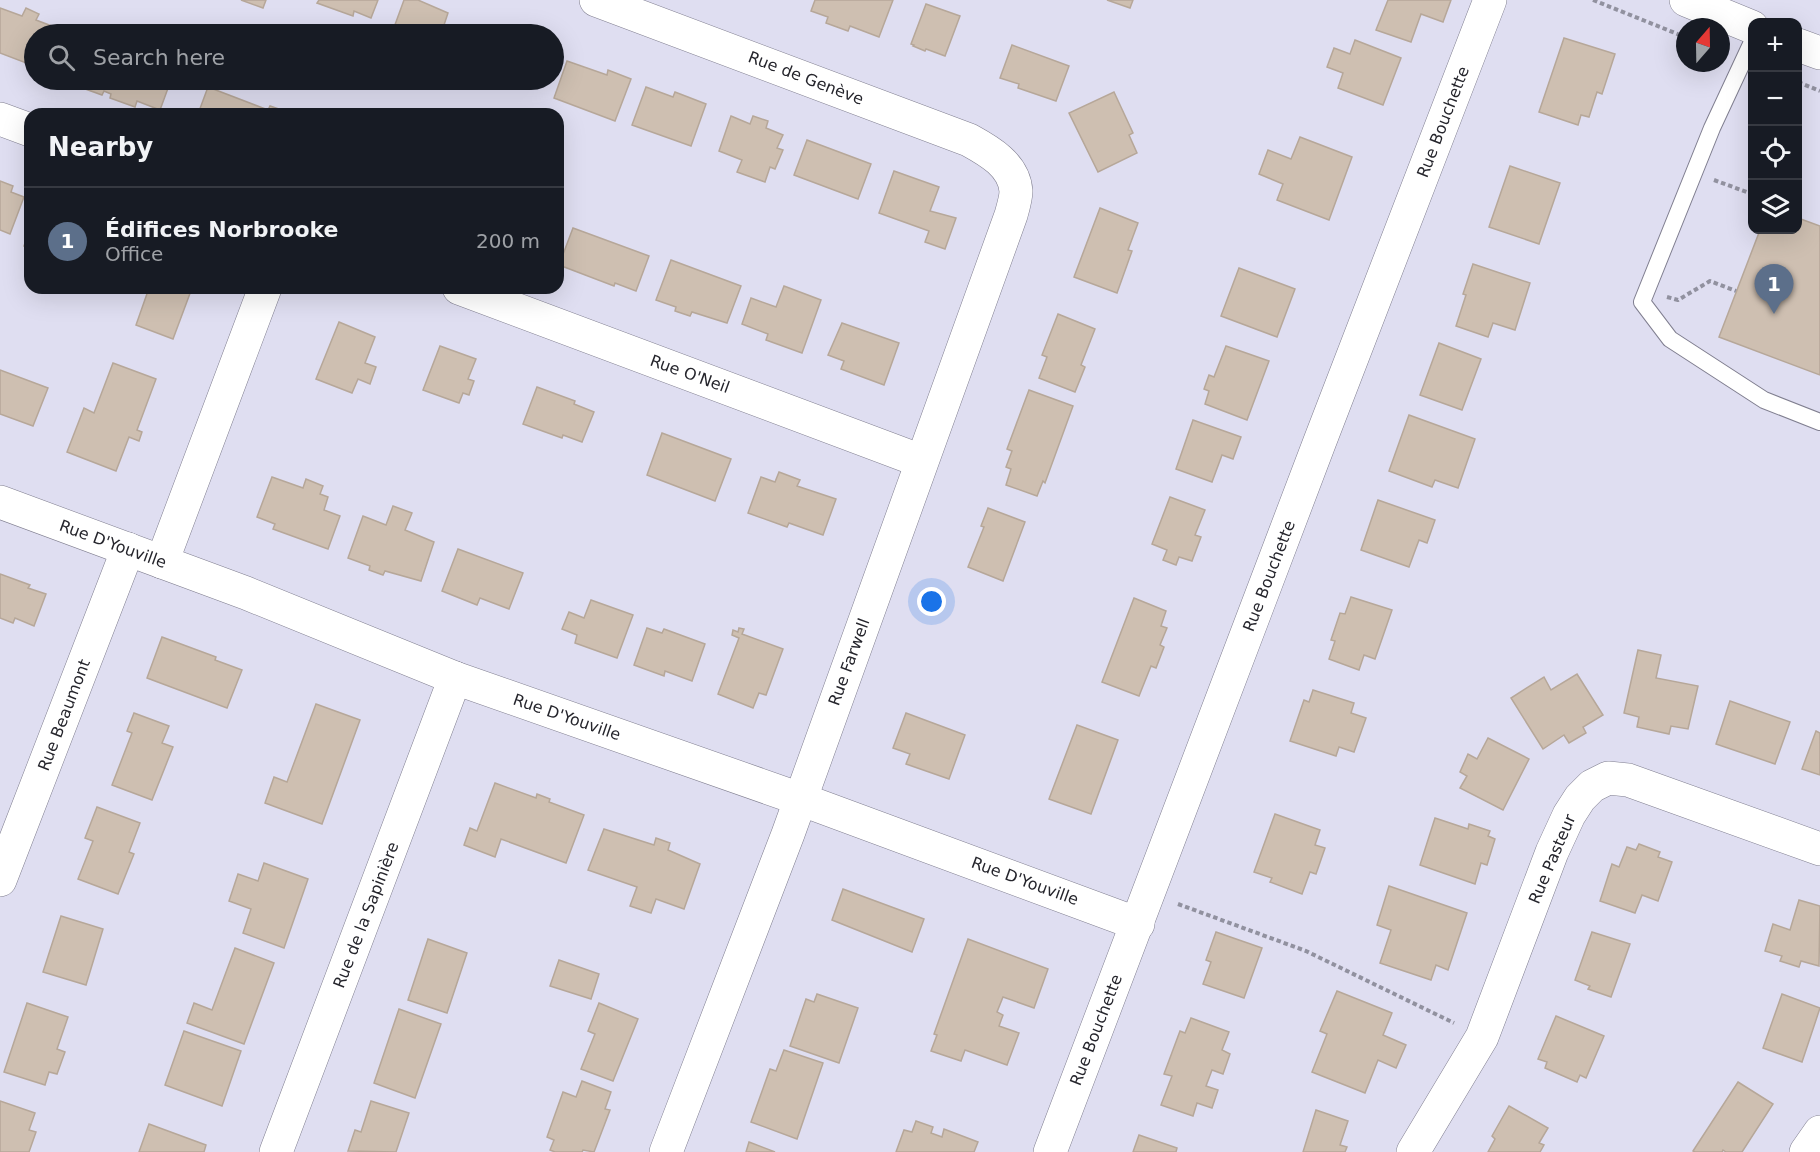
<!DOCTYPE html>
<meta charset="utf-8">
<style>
body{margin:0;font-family:"DejaVu Sans",sans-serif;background:#242831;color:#f1f3f6}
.controls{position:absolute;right:18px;top:18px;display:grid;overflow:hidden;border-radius:12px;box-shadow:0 6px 24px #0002}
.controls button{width:54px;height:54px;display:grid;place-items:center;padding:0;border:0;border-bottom:2px solid #363941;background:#171b24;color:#f1f3f6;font:30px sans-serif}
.compass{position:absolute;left:1676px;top:18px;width:54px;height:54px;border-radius:50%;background:#171b24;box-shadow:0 6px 24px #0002;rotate:20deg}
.you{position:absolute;left:932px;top:602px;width:21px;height:21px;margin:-15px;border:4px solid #fff;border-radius:50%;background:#1a73e8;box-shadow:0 0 0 9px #1a73e833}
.badge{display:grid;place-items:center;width:39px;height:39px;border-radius:50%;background:#d93025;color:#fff;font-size:20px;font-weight:700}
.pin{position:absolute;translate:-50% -50px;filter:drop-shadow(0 2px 3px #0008)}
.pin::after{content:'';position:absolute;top:32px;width:21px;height:18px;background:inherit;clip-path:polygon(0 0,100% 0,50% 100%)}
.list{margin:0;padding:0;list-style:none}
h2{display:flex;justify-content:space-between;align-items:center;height:78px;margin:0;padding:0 24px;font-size:26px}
h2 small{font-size:20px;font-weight:400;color:#9ea1a6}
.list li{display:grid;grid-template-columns:39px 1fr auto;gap:18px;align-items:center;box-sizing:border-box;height:108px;padding:0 24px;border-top:2px solid #363941}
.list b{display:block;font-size:22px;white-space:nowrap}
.list p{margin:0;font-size:20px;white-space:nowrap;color:#9ea1a6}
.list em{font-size:20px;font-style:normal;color:#9ea1a6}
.icon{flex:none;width:33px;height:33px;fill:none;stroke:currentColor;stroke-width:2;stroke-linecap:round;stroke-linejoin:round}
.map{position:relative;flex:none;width:1820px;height:1152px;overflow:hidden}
.search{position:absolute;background:#171b24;box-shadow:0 6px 24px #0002;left:24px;top:24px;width:540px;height:66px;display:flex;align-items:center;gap:15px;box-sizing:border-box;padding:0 21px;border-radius:33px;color:#9ea1a6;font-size:22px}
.panel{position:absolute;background:#171b24;box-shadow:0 6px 24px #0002;left:24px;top:108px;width:540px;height:186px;border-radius:18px}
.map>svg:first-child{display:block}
</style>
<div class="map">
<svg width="1820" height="1152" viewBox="0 0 1820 1152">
<rect width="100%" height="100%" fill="#dfdef1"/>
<!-- building -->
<g fill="#cebfb1" stroke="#b6a799" stroke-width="1.5">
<polygon points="241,0 266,0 263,8"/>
<polygon points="319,0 378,0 371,18 354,11 353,16 317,3"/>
<polygon points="404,0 418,0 448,13 441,34 398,34 392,33"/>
<polygon points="815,0 893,0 879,37 850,26 848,31 826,23 828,17 811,11"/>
<polygon points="1107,0 1133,0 1130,8"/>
<polygon points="1388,0 1451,0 1443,22 1421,14 1411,42 1376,30"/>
<polygon points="926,4 960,16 945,56 926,49 925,51 913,46 914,45 911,44"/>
<polygon points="0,8 22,16 26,8 39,14 36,20 65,31 64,34 34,34 34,66 0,53"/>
<polygon points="490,28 507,34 487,34"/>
<polygon points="1564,38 1615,54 1602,94 1597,92 1589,117 1581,115 1578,125 1539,112"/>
<polygon points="1355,40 1401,58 1383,105 1338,88 1343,73 1327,67 1334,48 1350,54"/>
<polygon points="1012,45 1069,66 1056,101 1018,88 1019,84 1000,78"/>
<polygon points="567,61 607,75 608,70 631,79 615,121 554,98"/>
<polygon points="67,80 171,80 160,110 137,101 135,107 110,98 111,94 104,91 102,95 66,82"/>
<polygon points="514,80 530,80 528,85"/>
<polygon points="208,87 268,110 270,106 293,114 198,114"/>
<polygon points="646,87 673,97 675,92 706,104 691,146 632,125"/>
<polygon points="1114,92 1133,133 1129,135 1137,153 1098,172 1069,113"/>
<polygon points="731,116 750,124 753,116 768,121 766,128 783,135 777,148 783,150 775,169 770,167 765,182 737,172 742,160 719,151"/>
<polygon points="1300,137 1352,157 1329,220 1277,200 1283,184 1259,174 1268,150 1291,159"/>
<polygon points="807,140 871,164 858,199 794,175"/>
<polygon points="1510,166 1560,183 1539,244 1489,227"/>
<polygon points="894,171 939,187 930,211 956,218 945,249 925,242 929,231 879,213"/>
<polygon points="0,181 13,186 11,192 24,197 10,234 0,230"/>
<polygon points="1100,208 1138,223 1128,250 1132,251 1117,293 1074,277"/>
<polygon points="1798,218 1820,226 1820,375 1719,337 1760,230 1798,230"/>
<polygon points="573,228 649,256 636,291 615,283 614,286 559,265"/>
<polygon points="30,229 30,248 24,246"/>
<polygon points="671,260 741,286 727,323 692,312 690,316 675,311 676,307 656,300"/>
<polygon points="1473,264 1530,283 1515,330 1493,323 1488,337 1456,326 1466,295 1463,294"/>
<polygon points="1239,268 1295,289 1277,337 1221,316"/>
<polygon points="784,286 821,300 802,353 766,340 768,334 742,324 751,298 776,307"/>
<polygon points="149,288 192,288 173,339 136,325"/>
<polygon points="1058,314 1095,329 1081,365 1085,367 1075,392 1039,378 1047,357 1042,355"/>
<polygon points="339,322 375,337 365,363 376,367 370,384 358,379 352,393 316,379"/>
<polygon points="842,323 899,343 884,385 841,369 844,361 828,355"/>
<polygon points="1439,343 1481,359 1462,410 1420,395"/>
<polygon points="440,346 476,359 468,379 474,381 469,395 463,393 459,403 423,390"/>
<polygon points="1226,346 1269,361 1247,420 1205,404 1209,391 1204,389 1209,375 1214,377"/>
<polygon points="113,363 156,379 137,430 142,432 139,441 129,437 116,471 67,452 84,408 94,413"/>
<polygon points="0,370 48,388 33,426 0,414"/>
<polygon points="537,387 575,401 574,404 594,412 582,442 563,435 562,438 523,424"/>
<polygon points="1029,390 1073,406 1045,483 1043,481 1037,496 1006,485 1011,469 1006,467 1012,451 1007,449"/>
<polygon points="1409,415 1475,439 1458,488 1435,480 1432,487 1389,471"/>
<polygon points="1193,420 1241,437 1233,459 1222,455 1212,482 1176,469"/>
<polygon points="662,433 731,459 715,501 647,475"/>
<polygon points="779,472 800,480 797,486 836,499 823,535 789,523 787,527 748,513 761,477 775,482"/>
<polygon points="272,477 303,488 306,479 323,486 320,494 328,497 324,510 340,516 328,549 273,529 275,524 257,517"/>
<polygon points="1170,497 1205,510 1195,535 1201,537 1192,561 1179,557 1176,565 1163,560 1167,550 1152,544"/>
<polygon points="1378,500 1435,520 1427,543 1419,540 1409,567 1361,550"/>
<polygon points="393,506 412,513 405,530 434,542 421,581 385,571 383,575 369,570 370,566 348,558 363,516 386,525"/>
<polygon points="988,508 1025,522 1003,581 968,567 984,527 981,526"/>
<polygon points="458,549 523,573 509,609 480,598 477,605 442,591"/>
<polygon points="0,574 30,585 28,588 46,594 34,626 15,618 13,623 0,618"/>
<polygon points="1351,597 1392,610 1375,659 1364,655 1359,670 1329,659 1335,641 1331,640 1340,613 1345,614"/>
<polygon points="1134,598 1166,611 1161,626 1167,628 1160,645 1164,647 1156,668 1151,666 1139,696 1102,682"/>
<polygon points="591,600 633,615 617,658 575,643 577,635 562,629 569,612 584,618"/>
<polygon points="647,628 662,633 664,629 705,644 692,681 665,671 664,676 634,665"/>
<polygon points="739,628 744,629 742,634 783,649 766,695 759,693 753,708 718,694 739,638 732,635 733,630 738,632"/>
<polygon points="162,637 216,657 215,660 242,670 227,708 147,678"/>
<polygon points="1638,650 1661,655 1656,678 1698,686 1688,729 1671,726 1669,734 1637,727 1639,717 1624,713"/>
<polygon points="1577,674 1603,715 1583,727 1586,733 1569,743 1564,735 1543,749 1511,698 1544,677 1551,690"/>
<polygon points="1313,690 1354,703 1351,713 1366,718 1354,752 1339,747 1336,756 1290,741 1304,700 1309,702"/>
<polygon points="1730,701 1790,722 1775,764 1716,744"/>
<polygon points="316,704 360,720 322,824 265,803 274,777 287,782"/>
<polygon points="134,713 169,726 162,743 173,747 152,800 112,785 132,733 127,731"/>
<polygon points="906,713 965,735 949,779 906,764 910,754 893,748"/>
<polygon points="1077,725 1118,740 1091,814 1049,799"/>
<polygon points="1816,731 1820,733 1820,775 1802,769"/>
<polygon points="1488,738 1529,759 1503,810 1460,788 1467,776 1460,772 1468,754 1477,759"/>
<polygon points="495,783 536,798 537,794 550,799 549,802 584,815 566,863 501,839 495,857 464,845 470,828 477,831"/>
<polygon points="97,807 140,823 129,852 134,854 118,894 78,879 93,841 85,838"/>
<polygon points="1275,814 1320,830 1315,845 1325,848 1316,874 1310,872 1302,894 1270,882 1272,878 1254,872"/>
<polygon points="1435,818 1468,829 1469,824 1490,831 1488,836 1495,839 1487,865 1481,863 1475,884 1420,865"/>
<polygon points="604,829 654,845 656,838 670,843 668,850 700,864 684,909 656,899 651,913 630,906 637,887 588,870"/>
<polygon points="1639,844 1660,852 1658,857 1672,862 1658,901 1642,895 1635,913 1600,901 1612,864 1619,867 1627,847 1636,850"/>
<polygon points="264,863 308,879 284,948 243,933 251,909 229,901 238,874 258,881"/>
<polygon points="1389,886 1467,913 1448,970 1436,965 1431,980 1380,963 1391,930 1377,925"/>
<polygon points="843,889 924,919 912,952 832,920"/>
<polygon points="1799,900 1820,906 1819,966 1801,961 1799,967 1780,961 1782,956 1765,951 1773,924 1790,930"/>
<polygon points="61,916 103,929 86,985 43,972"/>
<polygon points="1216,932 1262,948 1244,998 1203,984 1211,962 1206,960"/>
<polygon points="1592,932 1630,944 1611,997 1588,989 1590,986 1575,980"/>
<polygon points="428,939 467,953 447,1013 408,1000"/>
<polygon points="968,939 1048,969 1034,1008 1003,997 997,1012 1003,1015 999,1026 1019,1033 1007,1065 965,1050 961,1061 931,1051 937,1035 934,1034"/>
<polygon points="235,948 274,963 244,1044 187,1023 194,1003 212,1010"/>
<polygon points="559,960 599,974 591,999 550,986"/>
<polygon points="1337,991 1392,1013 1383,1035 1406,1045 1396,1068 1378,1060 1365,1093 1312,1072 1327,1034 1320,1031"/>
<polygon points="817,994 858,1008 839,1063 790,1046 806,999 814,1002"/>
<polygon points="1782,994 1820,1008 1802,1062 1763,1048"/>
<polygon points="27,1003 68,1017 57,1049 65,1052 57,1074 49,1072 45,1085 4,1072"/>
<polygon points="599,1003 638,1019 613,1081 581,1069 595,1034 588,1031"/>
<polygon points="399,1009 441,1024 415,1098 374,1083"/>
<polygon points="1556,1016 1604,1036 1586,1078 1580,1075 1577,1082 1545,1068 1547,1062 1538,1059"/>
<polygon points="1191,1018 1229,1032 1222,1050 1230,1054 1223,1074 1212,1070 1206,1086 1218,1090 1212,1108 1197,1103 1193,1116 1161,1105 1172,1076 1164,1074 1180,1031 1185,1033"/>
<polygon points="184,1031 241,1051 222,1106 165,1085"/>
<polygon points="784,1050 823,1063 797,1139 751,1122 770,1069 776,1071"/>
<polygon points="582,1081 611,1092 605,1109 610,1110 594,1152 583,1150 582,1152 555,1152 550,1150 554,1140 547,1137 563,1092 576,1097"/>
<polygon points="1738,1082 1773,1104 1742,1152 1726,1152 1723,1150 1722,1152 1695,1152 1693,1151"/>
<polygon points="0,1101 35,1113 29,1130 36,1132 29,1152 0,1152"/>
<polygon points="371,1101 409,1113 396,1152 348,1151 355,1130 361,1132"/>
<polygon points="1509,1106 1548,1128 1539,1143 1544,1145 1540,1152 1488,1152 1495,1139 1492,1136"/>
<polygon points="1316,1110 1348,1121 1340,1145 1347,1147 1345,1152 1303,1152"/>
<polygon points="916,1121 933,1127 931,1133 942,1137 944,1129 978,1142 974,1152 896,1152 904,1130 912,1132"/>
<polygon points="149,1124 206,1145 204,1152 139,1152"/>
<polygon points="1139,1135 1177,1148 1176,1152 1133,1152"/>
<polygon points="749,1142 775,1152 746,1152"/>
</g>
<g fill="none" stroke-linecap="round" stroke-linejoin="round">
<!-- service casing -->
<g stroke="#807f90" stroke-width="18">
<polyline id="service" points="1752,42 1712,128 1642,302 1670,339 1764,400 1820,422"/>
</g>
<!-- minor casing -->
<g stroke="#807f90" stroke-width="34">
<g id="minor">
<path d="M596 0 969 140C989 151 1014 165 1016 191 1016 198 1013 208 1011 215L788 834 666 1152"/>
<polyline points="0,119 30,130"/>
<polyline points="459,288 921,461"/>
<polyline points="0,502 246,593 455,678 800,799 1138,924"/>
<polyline points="162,562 265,288"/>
<polyline points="0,880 128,549"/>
<polyline points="276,1152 455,678"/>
<polyline points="1050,1152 1320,441 1490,0"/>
<polyline points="1413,1152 1482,1037 1552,852 1569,815 1580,798 1592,786 1608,778 1628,780 1820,849"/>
<polyline points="1806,1152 1820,1132"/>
</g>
</g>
<!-- tertiary casing -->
<g stroke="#807f90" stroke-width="34">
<g id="tertiary">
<polyline points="1686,0 1752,27"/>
<polyline points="1798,45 1820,53"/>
</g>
</g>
<!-- path -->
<g stroke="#91919f" stroke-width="4" stroke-dasharray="4.5 3" stroke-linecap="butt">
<polyline points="1593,0 1685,37"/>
<polyline points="1798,82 1820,91"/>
<polyline points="1714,180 1752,194"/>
<polyline points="1667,297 1678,300 1710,281 1736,291"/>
<polyline points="1178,904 1306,951 1454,1023"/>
</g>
<!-- service -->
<use href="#service" stroke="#fff" stroke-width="16"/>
<!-- minor -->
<use href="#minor" stroke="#fff" stroke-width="33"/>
<!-- tertiary -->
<use href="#tertiary" stroke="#fff" stroke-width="33"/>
</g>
<g text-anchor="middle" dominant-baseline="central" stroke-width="5" stroke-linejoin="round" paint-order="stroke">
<!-- street labels -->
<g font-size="16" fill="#25252c" stroke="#fff">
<text transform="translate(806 78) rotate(21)">Rue de Genève</text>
<text transform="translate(1443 122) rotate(-69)">Rue Bouchette</text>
<text transform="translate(690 374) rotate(20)">Rue O'Neil</text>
<text transform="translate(113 544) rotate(20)">Rue D'Youville</text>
<text transform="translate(1269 576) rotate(-69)">Rue Bouchette</text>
<text transform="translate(849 662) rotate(-70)">Rue Farwell</text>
<text transform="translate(64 715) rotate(-69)">Rue Beaumont</text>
<text transform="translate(567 717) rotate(19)">Rue D'Youville</text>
<text transform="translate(1552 859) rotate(-67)">Rue Pasteur</text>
<text transform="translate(1025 881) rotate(20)">Rue D'Youville</text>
<text transform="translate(366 915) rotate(-69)">Rue de la Sapinière</text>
<text transform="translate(1096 1030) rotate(-69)">Rue Bouchette</text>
</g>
</g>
</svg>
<div class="controls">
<button>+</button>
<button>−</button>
<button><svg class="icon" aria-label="locate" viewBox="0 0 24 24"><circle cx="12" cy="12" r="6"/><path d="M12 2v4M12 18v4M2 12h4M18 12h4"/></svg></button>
<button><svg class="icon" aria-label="layers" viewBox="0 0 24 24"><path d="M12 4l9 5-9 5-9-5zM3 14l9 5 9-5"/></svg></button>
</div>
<svg class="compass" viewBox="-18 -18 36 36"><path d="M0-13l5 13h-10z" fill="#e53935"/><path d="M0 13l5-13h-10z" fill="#9ea1a6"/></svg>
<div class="you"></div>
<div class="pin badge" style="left:1774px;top:314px;background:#5c6f8a">1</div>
<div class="search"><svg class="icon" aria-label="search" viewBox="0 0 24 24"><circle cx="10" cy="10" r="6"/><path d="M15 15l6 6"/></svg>Search here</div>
<section class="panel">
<h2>Nearby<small></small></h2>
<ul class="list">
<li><span class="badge" style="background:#5c6f8a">1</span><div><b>Édifices Norbrooke</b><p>Office</p></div><em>200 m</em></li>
</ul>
</section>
</div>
